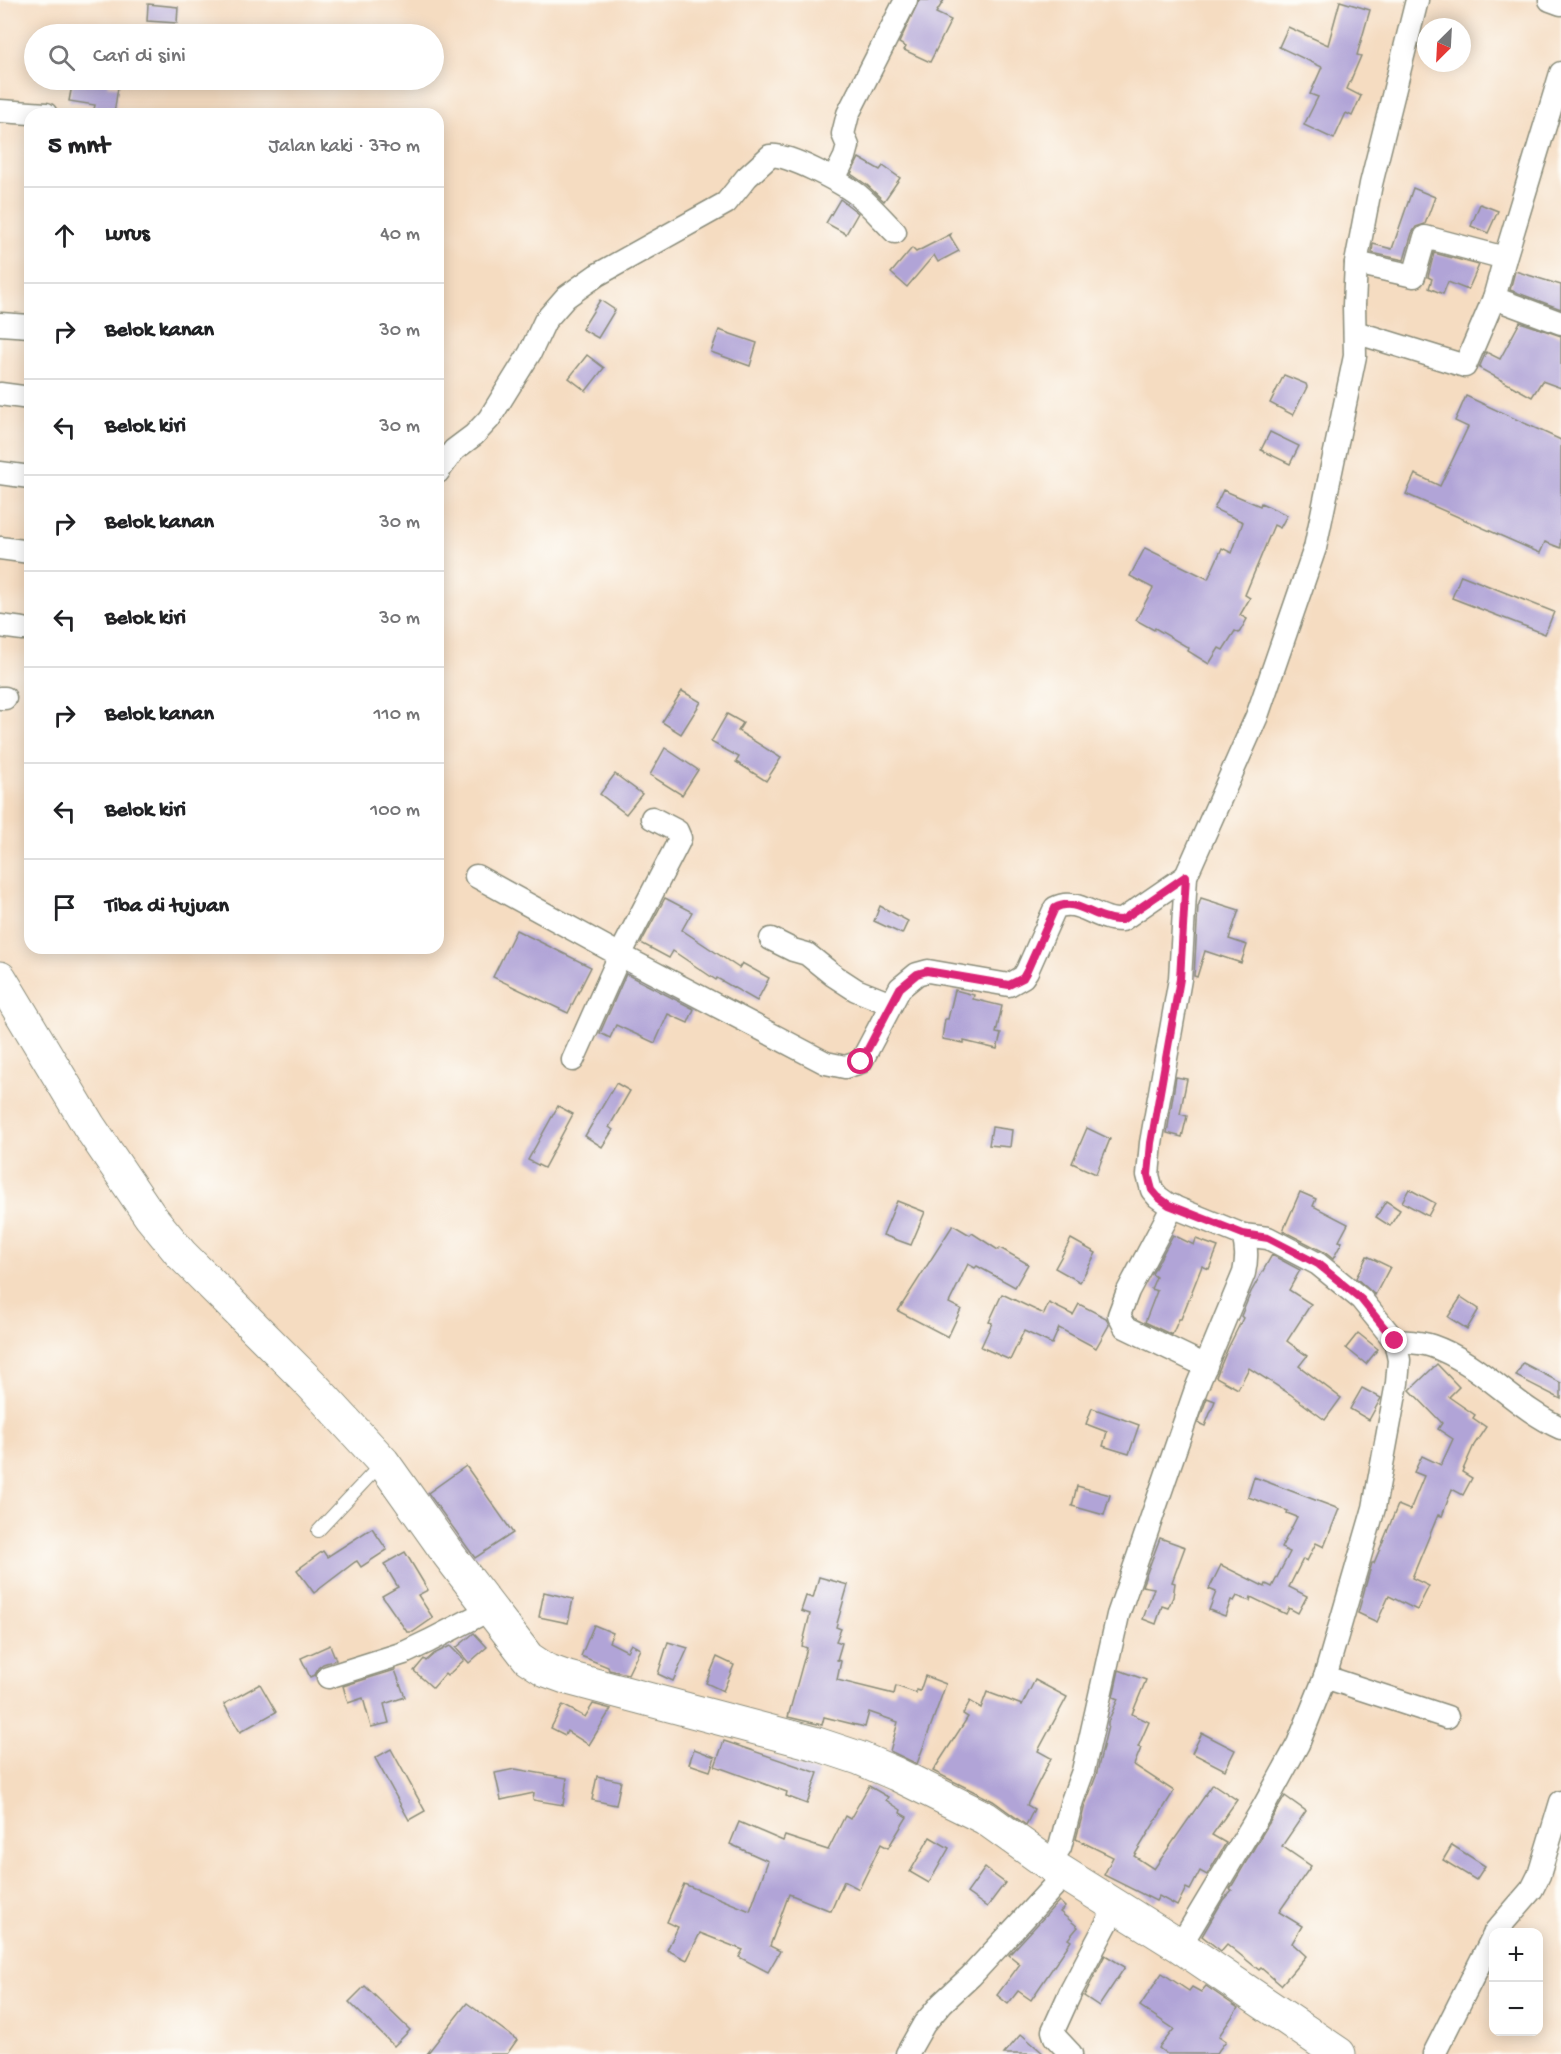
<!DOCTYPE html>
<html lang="id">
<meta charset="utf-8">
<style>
body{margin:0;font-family:"Gochi Hand",sans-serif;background:#f2f2f2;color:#202124}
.controls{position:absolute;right:18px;bottom:18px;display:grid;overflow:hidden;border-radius:12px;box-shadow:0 3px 15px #0003}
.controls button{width:54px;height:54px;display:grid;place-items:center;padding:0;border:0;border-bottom:2px solid #e0e0e0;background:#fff;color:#202124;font:30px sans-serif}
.compass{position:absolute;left:1417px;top:18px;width:54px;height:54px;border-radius:50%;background:#fff;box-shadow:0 3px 15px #0003;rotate:204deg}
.stop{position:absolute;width:18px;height:18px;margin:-14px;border:4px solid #db2777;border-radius:50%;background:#fff}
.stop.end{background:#db2777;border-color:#fff;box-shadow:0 2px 6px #0008}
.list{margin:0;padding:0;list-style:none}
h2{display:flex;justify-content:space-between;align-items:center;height:78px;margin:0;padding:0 24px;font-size:26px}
h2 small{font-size:20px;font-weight:400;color:#757577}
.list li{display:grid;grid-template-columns:39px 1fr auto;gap:18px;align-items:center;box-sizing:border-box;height:96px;padding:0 24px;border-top:2px solid #e0e0e0}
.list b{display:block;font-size:22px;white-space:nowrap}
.list em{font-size:20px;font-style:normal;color:#757577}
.icon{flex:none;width:33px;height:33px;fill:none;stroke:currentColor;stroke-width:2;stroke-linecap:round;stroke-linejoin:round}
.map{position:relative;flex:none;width:1561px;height:2054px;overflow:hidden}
.search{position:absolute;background:#fff;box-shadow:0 3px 15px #0003;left:24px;top:24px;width:420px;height:66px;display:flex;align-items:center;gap:15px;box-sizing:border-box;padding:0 21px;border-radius:33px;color:#757577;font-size:22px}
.panel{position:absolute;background:#fff;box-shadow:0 3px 15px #0003;left:24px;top:108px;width:420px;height:846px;border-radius:18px}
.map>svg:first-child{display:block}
</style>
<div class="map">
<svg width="1561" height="2054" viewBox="0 0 1561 2054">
<rect width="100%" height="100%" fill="#fdfcf7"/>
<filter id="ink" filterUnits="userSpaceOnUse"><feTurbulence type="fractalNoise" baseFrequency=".0167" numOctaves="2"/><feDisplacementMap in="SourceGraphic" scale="12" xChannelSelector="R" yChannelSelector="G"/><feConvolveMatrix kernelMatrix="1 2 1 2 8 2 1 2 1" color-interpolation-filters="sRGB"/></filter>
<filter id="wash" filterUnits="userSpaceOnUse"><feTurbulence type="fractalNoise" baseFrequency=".008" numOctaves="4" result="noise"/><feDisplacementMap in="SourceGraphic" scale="24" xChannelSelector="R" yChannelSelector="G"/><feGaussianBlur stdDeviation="1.35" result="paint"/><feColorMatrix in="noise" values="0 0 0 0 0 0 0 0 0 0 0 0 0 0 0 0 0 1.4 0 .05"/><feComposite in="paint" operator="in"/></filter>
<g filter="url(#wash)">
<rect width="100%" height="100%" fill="#f5dcc1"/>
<g id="blocks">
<!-- building -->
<g fill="#b1a4d7">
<polygon points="919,0 944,0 936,13 951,20 930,62 904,50 906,47 899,43"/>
<polygon points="1340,1 1370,10 1357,55 1361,56 1347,89 1361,96 1352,116 1346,113 1334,139 1304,125 1318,97 1310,94 1322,67 1279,47 1288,27 1328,45"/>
<polygon points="148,4 178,7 177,23 147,21"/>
<polygon points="73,80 107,80 108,86 118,87 114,114 93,114 95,105 69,101"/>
<polygon points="859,158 880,170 883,166 900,178 884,201 867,185 851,174"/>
<polygon points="1413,188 1435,197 1425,224 1416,227 1412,233 1404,260 1372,253 1373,244 1392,249"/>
<polygon points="840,199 858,213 846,234 826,223"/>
<polygon points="1480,204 1498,211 1488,233 1471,226"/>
<polygon points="951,234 950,236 959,251 938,262 934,255 907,287 891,273 912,248 916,252"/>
<polygon points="1434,253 1479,265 1468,290 1448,282 1443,294 1429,288 1432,279 1428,277"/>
<polygon points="1515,271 1561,285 1561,309 1510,290"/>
<polygon points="600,300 615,310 598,338 582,329"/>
<polygon points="1520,322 1561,336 1561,388 1542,381 1532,397 1479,368 1486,352 1500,359"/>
<polygon points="719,330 757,343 750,366 711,352"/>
<polygon points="587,355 604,368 586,391 569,378"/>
<polygon points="1284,375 1306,384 1307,387 1293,415 1270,403"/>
<polygon points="1466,396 1561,440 1561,548 1545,542 1540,553 1406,494 1415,474 1440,486 1468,427 1455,421"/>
<polygon points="1270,432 1299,446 1290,464 1261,450"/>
<polygon points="1223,490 1260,506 1261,503 1287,515 1280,528 1274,525 1245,595 1250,598 1240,615 1247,619 1239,633 1235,631 1223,650 1219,648 1209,664 1188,651 1189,648 1155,628 1154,630 1136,620 1153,588 1130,576 1145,548 1208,579 1222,548 1232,553 1243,522 1214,509"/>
<polygon points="1461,575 1554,612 1545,634 1452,598"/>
<polygon points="682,691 701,702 681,734 662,722"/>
<polygon points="727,714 743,723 738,731 781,758 766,781 736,762 739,757 711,742"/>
<polygon points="665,748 698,770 682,795 650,775"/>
<polygon points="615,774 642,794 626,814 600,794"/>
<polygon points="665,898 692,912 682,930 739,968 742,963 769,978 757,1001 717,978 716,980 673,951 669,958 641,943"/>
<polygon points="1201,898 1239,910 1229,939 1247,945 1241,963 1205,951 1197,977 1194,976 1198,907"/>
<polygon points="880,906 908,921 902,934 874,921"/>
<polygon points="516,930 591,967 568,1013 493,977"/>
<polygon points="626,974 694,1009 688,1023 668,1014 655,1043 616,1025 610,1038 600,1033"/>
<polygon points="955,990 974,995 973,999 1002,1006 996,1033 1001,1034 997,1049 964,1041 964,1043 942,1039 945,1019 948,1019"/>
<polygon points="1176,1077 1187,1079 1180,1114 1187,1116 1182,1137 1167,1133"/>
<polygon points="616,1083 630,1091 609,1127 613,1130 602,1147 585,1136"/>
<polygon points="558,1106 573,1114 544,1168 528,1160"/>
<polygon points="992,1127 1012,1130 1010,1147 989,1145"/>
<polygon points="1087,1128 1110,1139 1096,1174 1072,1163"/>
<polygon points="1409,1189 1435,1203 1428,1216 1402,1202"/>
<polygon points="1300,1192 1316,1199 1313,1206 1348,1224 1339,1241 1342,1242 1333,1259 1324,1252 1283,1231"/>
<polygon points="897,1201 925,1212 911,1245 883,1235"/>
<polygon points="1386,1201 1400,1210 1390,1226 1376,1217"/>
<polygon points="953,1225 970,1235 972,1233 998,1250 1000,1248 1028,1264 1015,1287 977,1266 975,1268 968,1264 949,1303 961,1309 948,1337 898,1311"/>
<polygon points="1173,1235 1194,1245 1196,1239 1218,1247 1209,1269 1202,1266 1181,1319 1179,1319 1172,1335 1145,1322 1157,1291 1151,1289 1156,1277 1152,1274"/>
<polygon points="1071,1239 1096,1253 1080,1282 1055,1268"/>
<polygon points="1272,1255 1300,1270 1289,1290 1311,1304 1287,1341 1307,1356 1299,1366 1341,1398 1325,1420 1290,1394 1249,1368 1238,1389 1216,1377 1228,1348 1243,1318 1241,1316 1251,1292"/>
<polygon points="1367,1256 1390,1267 1375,1295 1356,1278"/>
<polygon points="1002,1294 1044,1314 1049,1303 1073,1315 1079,1304 1106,1318 1109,1325 1096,1348 1059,1328 1052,1344 1024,1331 1010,1360 981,1347 992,1323 989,1322"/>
<polygon points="1461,1297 1479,1309 1467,1329 1448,1317"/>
<polygon points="1358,1333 1378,1349 1366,1364 1346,1348"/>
<polygon points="1523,1363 1561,1383 1561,1399 1516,1376"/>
<polygon points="1437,1364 1459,1387 1449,1397 1475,1415 1473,1418 1486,1427 1474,1445 1462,1472 1472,1478 1463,1495 1452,1489 1442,1516 1438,1515 1412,1578 1429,1586 1417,1610 1389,1596 1377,1622 1358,1613 1372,1563 1374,1563 1398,1505 1410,1510 1424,1476 1414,1472 1422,1456 1441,1465 1453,1439 1438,1429 1442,1423 1410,1390"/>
<polygon points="1362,1388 1381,1398 1369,1420 1350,1409"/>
<polygon points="1207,1398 1215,1401 1205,1426 1198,1423"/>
<polygon points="1092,1408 1139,1425 1129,1454 1103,1446 1107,1432 1086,1424"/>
<polygon points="466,1466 513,1533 475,1558 428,1493"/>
<polygon points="1254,1477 1339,1509 1324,1547 1316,1543 1307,1561 1303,1559 1289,1587 1307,1596 1298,1613 1289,1608 1286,1614 1251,1597 1250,1601 1237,1596 1234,1601 1231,1600 1225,1616 1209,1610 1216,1592 1209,1589 1221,1565 1265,1587 1266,1584 1272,1587 1290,1552 1281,1548 1297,1517 1287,1513 1288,1511 1248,1497"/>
<polygon points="1077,1486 1110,1495 1104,1515 1072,1506"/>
<polygon points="372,1528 387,1550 361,1567 357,1561 355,1562 314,1593 297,1570 323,1551 327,1557"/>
<polygon points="1160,1538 1185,1547 1172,1582 1175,1583 1173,1597 1168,1608 1162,1606 1156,1624 1143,1619 1154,1588 1142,1586"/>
<polygon points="405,1552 428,1590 418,1595 433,1618 413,1632 407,1632 382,1596 398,1587 384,1564"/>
<polygon points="819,1577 848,1585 836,1627 841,1629 836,1641 842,1643 837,1660 841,1661 837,1680 894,1694 896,1686 916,1693 916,1690 920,1691 925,1676 946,1684 917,1764 890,1751 898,1722 869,1712 865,1727 824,1717 822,1725 788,1717 807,1648 802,1646 810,1614 801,1611 806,1596 813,1598"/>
<polygon points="544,1592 573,1599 568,1623 539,1617"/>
<polygon points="594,1625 613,1633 609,1642 627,1651 631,1644 640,1649 628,1674 609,1670 608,1667 581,1656"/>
<polygon points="474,1633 487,1647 469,1663 456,1648"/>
<polygon points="668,1642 688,1648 673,1681 658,1674"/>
<polygon points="330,1645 336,1660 323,1664 318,1668 315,1675 310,1677 301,1658"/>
<polygon points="450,1646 464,1660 447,1676 445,1674 433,1688 414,1671 424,1659 426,1661 434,1654"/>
<polygon points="717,1657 734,1665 723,1691 706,1683"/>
<polygon points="395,1670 405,1697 384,1704 389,1723 371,1727 363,1698 348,1703 343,1686"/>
<polygon points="1119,1670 1146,1680 1132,1714 1149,1722 1138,1747 1141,1748 1134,1765 1174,1791 1134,1856 1154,1869 1213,1784 1237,1800 1212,1835 1226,1843 1207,1875 1200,1871 1190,1890 1186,1888 1177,1906 1159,1896 1156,1901 1104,1875 1113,1857 1076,1839 1085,1805 1096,1776 1108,1726 1108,1722 1118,1699 1113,1697"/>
<polygon points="1035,1680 1067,1697 1038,1751 1051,1758 1027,1805 1034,1809 1026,1825 993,1801 933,1771 968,1717 963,1714 970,1701 981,1708 987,1692 1022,1705"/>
<polygon points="260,1684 276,1712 240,1732 224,1704"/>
<polygon points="593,1704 611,1709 589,1745 567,1731 565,1735 551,1728 563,1705 585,1717"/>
<polygon points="1202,1733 1235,1750 1225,1770 1192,1753"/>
<polygon points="724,1741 818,1773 807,1804 786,1796 787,1792 715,1766"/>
<polygon points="391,1749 425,1811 409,1820 375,1758"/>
<polygon points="694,1749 715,1757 710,1771 689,1764"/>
<polygon points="515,1769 567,1778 563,1805 533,1800 534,1793 501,1800 495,1773"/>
<polygon points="597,1776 621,1781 616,1805 592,1800"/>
<polygon points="869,1786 888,1797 886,1800 901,1810 900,1813 907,1817 888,1848 881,1844 859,1889 844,1881 831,1911 789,1894 770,1946 780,1951 768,1972 739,1957 743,1950 700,1933 687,1960 667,1950 678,1927 667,1922 684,1884 750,1911 768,1861 730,1844 739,1822 783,1841 785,1836 828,1850 845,1816 850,1819"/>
<polygon points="1285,1796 1306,1811 1282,1846 1311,1866 1279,1912 1302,1926 1292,1943 1306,1956 1281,1985 1261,1968 1259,1970 1227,1944 1221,1951 1202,1936 1223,1900 1232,1890 1230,1889"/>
<polygon points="930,1837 949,1848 929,1883 910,1872"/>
<polygon points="1452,1845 1485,1866 1476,1880 1443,1860"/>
<polygon points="985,1868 1005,1883 987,1907 967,1893"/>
<polygon points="1059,1901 1065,1907 1060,1912 1078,1927 1068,1939 1071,1941 1031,2000 1018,1991 1008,2004 997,1995 1020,1964 1009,1955"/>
<polygon points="1105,1955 1125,1967 1099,2006 1084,1996"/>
<polygon points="1162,1973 1189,1991 1192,1987 1201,1992 1206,1986 1238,2008 1219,2036 1226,2041 1216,2054 1167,2054 1159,2048 1174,2029 1140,2006"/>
<polygon points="365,1986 410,2030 394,2046 349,2002"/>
<polygon points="467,2003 517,2040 507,2054 427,2054"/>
<polygon points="1021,2034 1044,2054 1004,2054"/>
</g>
</g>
</g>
<g filter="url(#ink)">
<use href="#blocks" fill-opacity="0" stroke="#8a8c7a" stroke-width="1.5"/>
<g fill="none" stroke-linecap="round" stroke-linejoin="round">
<!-- lane casing -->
<g stroke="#8a8c7a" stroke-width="14">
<polyline id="lane" points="318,1531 381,1464"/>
</g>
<!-- street casing -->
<g stroke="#8a8c7a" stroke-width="25">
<g id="street">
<polyline points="1550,0 1561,4"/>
<polyline points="0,111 46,114"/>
<polyline points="834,179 845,157 848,146 843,134 848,114 906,0"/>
<polyline points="1505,258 1561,73"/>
<polyline points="1356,263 1414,276 1425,237 1505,258 1494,298 1561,323"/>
<polyline points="0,324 30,326"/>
<polyline points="1355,332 1465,366 1494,298"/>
<polyline points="0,394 30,398"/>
<path d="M438 472 454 450 474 435 489 419 530 353 545 321 566 297 597 275 726 203 747 177 770 156C786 152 844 184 858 195 871 206 883 220 895 232"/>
<polyline points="0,473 30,477"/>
<polyline points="0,548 30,552"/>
<polyline points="0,626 23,629"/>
<polyline points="0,698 5,698"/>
<path d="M476 876 620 955 826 1063 845 1067 861 1062 900 988 917 974 928 971 1009 985 1023 977 1027 971 1055 908C1073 898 1089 913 1107 918 1112 920 1117 920 1122 920L1186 876"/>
<polyline points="771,939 793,950 807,954 833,975 856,990 891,1004"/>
<polyline points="573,1060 620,955 678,843 680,838 677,831 652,818"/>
<polyline points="1173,1206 1128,1291 1119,1315 1125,1327 1206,1366"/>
<path d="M1395 1341C1407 1342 1421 1342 1432 1346 1481 1363 1514 1407 1561 1428"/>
<polyline points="328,1677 404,1653 429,1641 491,1609"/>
<polyline points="1325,1677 1447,1717"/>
<path d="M1049 1864 1060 1847 1072 1801 1083 1771 1118 1615 1196 1389 1244 1273C1247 1259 1247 1249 1243 1235L1169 1205 1158 1197 1152 1190 1148 1175 1151 1143 1180 979 1186 876 1257 716 1315 548 1355 356 1354 305 1356 263 1371 184 1417 0"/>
<polyline points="1495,1932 1532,1889 1539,1875 1561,1802"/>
<polyline points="1180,1946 1264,1806 1298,1744 1325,1677 1374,1508 1397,1383 1399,1360 1395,1341 1361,1299 1318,1264 1268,1238 1243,1235"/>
<polyline points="907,2054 924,2024 942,2003 971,1976 1065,1874"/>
<polyline points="1071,2054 1055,2037 1053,2031 1072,1989 1116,1906"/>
<polyline points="1434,2054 1494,1935"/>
</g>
</g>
<!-- secondary casing -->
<g stroke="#8a8c7a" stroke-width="35">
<polyline id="secondary" points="0,978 89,1126 150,1216 181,1254 311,1384 383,1462 449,1555 528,1658 546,1670 568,1678 817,1744 859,1758 896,1774 985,1818 1049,1864 1180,1946 1339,2054"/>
</g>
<!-- lane -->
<use href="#lane" stroke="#fff" stroke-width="12"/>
<!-- street -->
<use href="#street" stroke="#fff" stroke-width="22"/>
<!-- secondary -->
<use href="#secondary" stroke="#fff" stroke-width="33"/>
</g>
</g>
<g fill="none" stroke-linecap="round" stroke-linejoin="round" filter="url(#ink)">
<!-- route -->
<path stroke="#db2777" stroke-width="8" d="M861 1062 900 988 917 974 927 971 1009 985 1023 978 1027 971 1055 908C1073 898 1089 914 1107 918 1112 920 1117 920 1122 920L1186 876 1180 979 1151 1143 1148 1175 1152 1190 1158 1197 1169 1205 1243 1234 1268 1238 1318 1264 1361 1299 1395 1341"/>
</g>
</svg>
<div class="controls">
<button>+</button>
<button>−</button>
</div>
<svg class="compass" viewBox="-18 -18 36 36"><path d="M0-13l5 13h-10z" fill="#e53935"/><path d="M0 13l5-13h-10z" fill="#757577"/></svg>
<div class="stop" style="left:861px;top:1062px"></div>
<div class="stop end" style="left:1395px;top:1341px"></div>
<div class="search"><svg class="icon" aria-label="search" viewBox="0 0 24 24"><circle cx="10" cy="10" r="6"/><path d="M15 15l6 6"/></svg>Cari di sini</div>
<section class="panel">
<h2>5 mnt<small>Jalan kaki · 370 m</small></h2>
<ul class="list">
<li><svg class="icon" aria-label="ahead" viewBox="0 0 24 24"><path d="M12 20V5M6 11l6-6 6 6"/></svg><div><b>Lurus</b></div><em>40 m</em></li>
<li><svg class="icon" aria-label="right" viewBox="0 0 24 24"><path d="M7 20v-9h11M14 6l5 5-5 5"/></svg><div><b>Belok kanan</b></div><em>30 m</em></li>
<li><svg class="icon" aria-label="left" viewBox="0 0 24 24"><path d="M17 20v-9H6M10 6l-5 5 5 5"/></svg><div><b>Belok kiri</b></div><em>30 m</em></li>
<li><svg class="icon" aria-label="right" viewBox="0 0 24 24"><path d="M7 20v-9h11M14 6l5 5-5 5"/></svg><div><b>Belok kanan</b></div><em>30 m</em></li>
<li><svg class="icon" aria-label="left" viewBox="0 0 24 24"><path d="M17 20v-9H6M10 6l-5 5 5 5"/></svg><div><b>Belok kiri</b></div><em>30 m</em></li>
<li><svg class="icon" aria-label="right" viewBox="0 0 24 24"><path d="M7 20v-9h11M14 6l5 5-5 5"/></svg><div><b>Belok kanan</b></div><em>110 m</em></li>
<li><svg class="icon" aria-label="left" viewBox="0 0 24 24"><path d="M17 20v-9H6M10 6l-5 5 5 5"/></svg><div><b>Belok kiri</b></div><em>100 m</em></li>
<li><svg class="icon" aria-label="arrive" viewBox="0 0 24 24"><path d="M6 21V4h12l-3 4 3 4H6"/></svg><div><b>Tiba di tujuan</b></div></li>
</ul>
</section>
</div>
